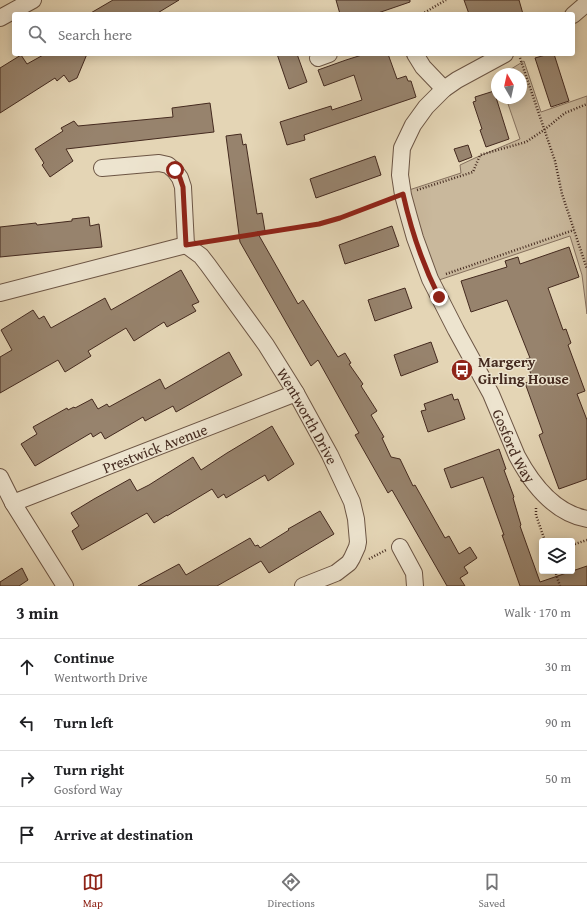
<!DOCTYPE html>
<meta charset="utf-8">
<style>
body{margin:0;font-family:"Gentium Book Plus",serif;background:#f2f2f2;color:#202124}
.controls{position:absolute;right:12px;bottom:12px;display:grid;overflow:hidden;border-radius:4px;box-shadow:0 2px 10px #0003}
.controls button{width:36px;height:36px;display:grid;place-items:center;padding:0;border:0;border-bottom:1px solid #e0e0e0;background:#fff;color:#202124;font:20px sans-serif}
.compass{position:absolute;left:491px;top:68px;width:36px;height:36px;border-radius:50%;background:#fff;box-shadow:0 2px 10px #0003;rotate:351deg}
.stop{position:absolute;width:12px;height:12px;margin:-9px;border:3px solid #8f2418;border-radius:50%;background:#fff}
.stop.end{background:#8f2418;border-color:#fff;box-shadow:0 1px 4px #0008}
.list{margin:0;padding:0;list-style:none}
h2{display:flex;justify-content:space-between;align-items:center;height:52px;margin:0;padding:0 16px;font-size:17px}
h2 small{font-size:13px;font-weight:400;color:#757577}
.list li{display:grid;grid-template-columns:26px 1fr auto;gap:12px;align-items:center;box-sizing:border-box;height:56px;padding:0 16px;border-top:1px solid #e0e0e0}
.list b{display:block;font-size:15px;white-space:nowrap}
.list p{margin:0;font-size:13px;white-space:nowrap;color:#757577}
.list em{font-size:13px;font-style:normal;color:#757577}
.icon{flex:none;width:22px;height:22px;fill:none;stroke:currentColor;stroke-width:2;stroke-linecap:round;stroke-linejoin:round}
.map{position:relative;flex:none;width:587px;height:586px;overflow:hidden}
.search{position:absolute;background:#fff;box-shadow:0 2px 10px #0003;left:12px;right:12px;top:12px;height:44px;display:flex;align-items:center;gap:10px;box-sizing:border-box;padding:0 14px;border-radius:4px;color:#757577;font-size:15px}
.sheet{height:276px;background:#fff}
nav{display:flex;justify-content:space-around;align-items:center;box-sizing:border-box;height:56px;border-top:1px solid #e0e0e0;background:#fff;font-size:11px;color:#757577}
nav a{display:grid;justify-items:center;gap:2px}
nav .on{color:#8f2418}
.map>svg:first-child{display:block}
</style>
<div class="map">
<svg width="587" height="586" viewBox="0 0 587 586">
<rect width="100%" height="100%" fill="#e4d5b5"/>
<filter id="stains"><feTurbulence type="fractalNoise" baseFrequency=".005" numOctaves="4"/><feColorMatrix values="0 0 0 0 .2 0 0 0 0 .09 0 0 0 0 .02 0 0 0 .5 -.17"/></filter>
<radialGradient id="worn" r=".72"><stop offset=".6" stop-color="#630" stop-opacity="0"/><stop offset="1" stop-color="#630" stop-opacity=".3"/></radialGradient>
<!-- green -->
<polygon fill="#c9b89c" stroke="#86715e" points="524,61 541,112 587,96 587,314 582,275 570,236 439,280 417,224 409,190 461,173 460,165 475,158 520,139 506,98 521,98 521,74 503,74"/>
<!-- building -->
<g fill="#97836d" stroke="#442a1f">
<polygon points="113,0 179,0 156,14 89,14"/>
<polygon points="336,0 410,0 410,2 375,14 340,14"/>
<polygon points="464,0 519,0 523,14 469,14"/>
<polygon points="45,54 87,54 77,78 69,82 64,75 57,81 55,78 0,113 0,68 21,55 27,64"/>
<polygon points="277,54 297,54 307,82 289,89"/>
<polygon points="365,54 388,54 397,79 406,76 408,81 411,81 416,97 304,135 305,140 287,145 280,122 331,106 332,110 362,100 354,75 324,86 318,70 346,60"/>
<polygon points="549,54 554,54 569,101 551,107 535,58"/>
<polygon points="494,91 509,139 486,147 480,130 482,129 473,102 476,101 475,97"/>
<polygon points="210,103 214,132 66,149 73,161 50,177 42,165 44,163 35,149 63,131 61,128 74,121 78,126 173,117 172,108"/>
<polygon points="241,134 243,145 246,144 257,214 262,213 265,231 257,232 298,304 303,300 338,357 345,353 351,363 349,364 363,384 361,386 377,411 371,415 384,437 382,438 391,457 400,459 413,486 415,485 445,538 449,536 459,554 470,547 477,558 464,567 468,573 460,578 465,586 447,586 392,490 388,493 355,435 359,433 318,360 311,366 240,242 226,136"/>
<polygon points="468,145 472,157 459,162 454,149"/>
<polygon points="375,156 381,175 316,198 310,179"/>
<polygon points="89,217 90,226 99,224 102,247 0,257 0,227 36,223 37,225 72,221 72,219"/>
<polygon points="392,226 399,246 345,264 339,245"/>
<polygon points="569,247 579,277 548,288 563,330 566,329 571,343 568,345 585,391 577,394 587,420 587,479 559,489 539,435 543,433 525,383 533,381 526,359 530,358 507,300 471,312 461,281 507,267 505,261 518,257 520,264"/>
<polygon points="181,270 199,302 192,305 196,311 167,327 164,322 134,341 126,328 88,351 91,356 65,372 58,360 0,393 0,357 12,350 1,330 33,310 39,319 44,316 51,328 105,298 111,310"/>
<polygon points="405,288 412,308 375,321 368,300"/>
<polygon points="431,342 438,362 401,376 394,355"/>
<polygon points="229,352 242,375 176,412 173,406 145,421 143,417 105,439 101,432 93,437 91,433 35,466 21,444 37,434 33,427 67,408 68,410 74,407 75,408 92,399 98,409 107,404 109,407 160,379 165,389"/>
<polygon points="452,394 454,400 458,399 465,419 428,432 421,411 426,410 424,404"/>
<polygon points="272,426 294,464 268,481 265,475 226,498 224,494 218,498 212,489 167,516 167,515 154,523 147,513 82,550 72,531 79,526 71,513 94,499 130,479 137,491 149,485 193,457 201,470 227,453"/>
<polygon points="499,449 506,469 504,470 514,497 513,498 521,525 520,526 540,582 587,566 587,586 520,586 502,535 504,535 483,477 451,488 444,469"/>
<polygon points="320,511 334,534 269,573 261,561 217,586 138,586 179,564 186,575 250,538 255,546 258,545 260,548 289,530 288,529"/>
<polygon points="22,568 28,580 19,586 0,586 0,582"/>
</g>
<g fill="none" stroke-linecap="round" stroke-linejoin="round">
<!-- minor casing -->
<g stroke="#6c5544" stroke-width="18">
<g id="minor">
<polyline points="573,15 587,3"/>
<polyline points="0,18 33,0"/>
<polyline points="415,54 423,67 444,89"/>
<path id="s1" d="M505 54 457 80 444 89 426 107 413 125 402 148 400 175 403 195 409 217 415 238 430 279 456 330 491 394 517 456C532 484 554 513 587 519"/>
<polyline points="318,58 329,54"/>
<path id="s2" d="M102 168 159 163 168 165 175 171 180 178 183 187 186 245 201 256 208 265 266 345 296 393 330 455 352 502 356 519 358 542 357 547 352 558 349 563 336 573 303 586"/>
<polyline points="0,293 186,245"/>
<polyline points="0,477 13,503 65,586"/>
<path id="s3" d="M13 503 296 393"/>
<polyline points="400,547 414,573 415,586"/>
</g>
</g>
<!-- path -->
<g stroke="#442a1f" stroke-width="2.5" stroke-dasharray="1 2" stroke-linecap="butt">
<polyline points="422,14 446,0"/>
<polyline points="520,58 555,161 562,194 587,269"/>
<polyline points="417,190 473,172 480,155 526,142 544,130 565,113 587,104"/>
<polyline points="208,241 319,224 340,218 389,200"/>
<polyline points="446,274 574,230"/>
<polyline points="536,508 536,515 545,541"/>
<polyline points="572,545 587,540"/>
<polyline points="369,559 386,550"/>
<polyline points="555,571 560,586"/>
</g>
<!-- minor -->
<use href="#minor" stroke="#ede4cf" stroke-width="16"/>
</g>
<g fill="none" stroke-linecap="round" stroke-linejoin="round">
<!-- route -->
<path stroke="#8f2418" stroke-width="5" d="M175 170 180 178 183 187 186 245 319 224 340 218 403 194C411 230 423 265 439 297"/>
</g>
<!-- icons -->
<defs>
<g id="bus-disc" transform="scale(1.15)"><circle r="9.5" fill="#8f2418" stroke="#ede4cf"/><path d="M-5-6H5V4H4V6H2V4H-2V6H-4V4H-5ZM-3.5-4V0h7V-4ZM-3.5 1.2v1.5H-2V1.2ZM2 1.2v1.5H3.5V1.2Z" fill="#fff"/></g>
</defs>
<g fill-rule="evenodd">
<use href="#bus-disc" x="462" y="370"/>
</g>
<g text-anchor="middle" dominant-baseline="central" stroke-width="3" stroke-linejoin="round" paint-order="stroke">
<!-- poi labels -->
<g font-size="15" font-weight="bold" fill="#442a1f" stroke="#ede4cf" text-anchor="start">
<text x="478" y="361">Margery<tspan x="478" dy="17">Girling House</tspan></text>
</g>
<!-- street labels -->
<g font-size="15" fill="#442a1f" stroke="#ede4cf">
<text stroke="none"><textPath href="#s2" startOffset="363">Wentworth Drive</textPath></text>
<text stroke="none"><textPath href="#s1" startOffset="466">Gosford Way</textPath></text>
<text stroke="none"><textPath href="#s3" startOffset="152">Prestwick Avenue</textPath></text>
</g>
</g>
<rect width="100%" height="100%" filter="url(#stains)"/>
<rect width="100%" height="100%" fill="url(#worn)"/>
</svg>
<div class="controls">
<button><svg class="icon" aria-label="layers" viewBox="0 0 24 24"><path d="M12 4l9 5-9 5-9-5zM3 14l9 5 9-5"/></svg></button>
</div>
<svg class="compass" viewBox="-18 -18 36 36"><path d="M0-13l5 13h-10z" fill="#e53935"/><path d="M0 13l5-13h-10z" fill="#757577"/></svg>
<div class="stop" style="left:175px;top:170px"></div>
<div class="stop end" style="left:439px;top:297px"></div>
<div class="search"><svg class="icon" aria-label="search" viewBox="0 0 24 24"><circle cx="10" cy="10" r="6"/><path d="M15 15l6 6"/></svg>Search here</div>
</div>
<section class="sheet">
<h2>3 min<small>Walk · 170 m</small></h2>
<ul class="list">
<li><svg class="icon" aria-label="ahead" viewBox="0 0 24 24"><path d="M12 20V5M6 11l6-6 6 6"/></svg><div><b>Continue</b><p>Wentworth Drive</p></div><em>30 m</em></li>
<li><svg class="icon" aria-label="left" viewBox="0 0 24 24"><path d="M17 20v-9H6M10 6l-5 5 5 5"/></svg><div><b>Turn left</b></div><em>90 m</em></li>
<li><svg class="icon" aria-label="right" viewBox="0 0 24 24"><path d="M7 20v-9h11M14 6l5 5-5 5"/></svg><div><b>Turn right</b><p>Gosford Way</p></div><em>50 m</em></li>
<li><svg class="icon" aria-label="arrive" viewBox="0 0 24 24"><path d="M6 21V4h12l-3 4 3 4H6"/></svg><div><b>Arrive at destination</b></div></li>
</ul>
</section>
<nav>
<a class="on"><svg class="icon" aria-label="map" viewBox="0 0 24 24"><path d="M3 6l6-2 6 2 6-2v14l-6 2-6-2-6 2zM9 4v14M15 6v14"/></svg>Map</a>
<a><svg class="icon" aria-label="directions" viewBox="0 0 24 24"><path d="M12 3l9 9-9 9-9-9zM9 14v-3h6M13 9l2 2-2 2"/></svg>Directions</a>
<a><svg class="icon" aria-label="saved" viewBox="0 0 24 24"><path d="M7 4h10v16l-5-4-5 4z"/></svg>Saved</a>
</nav>
